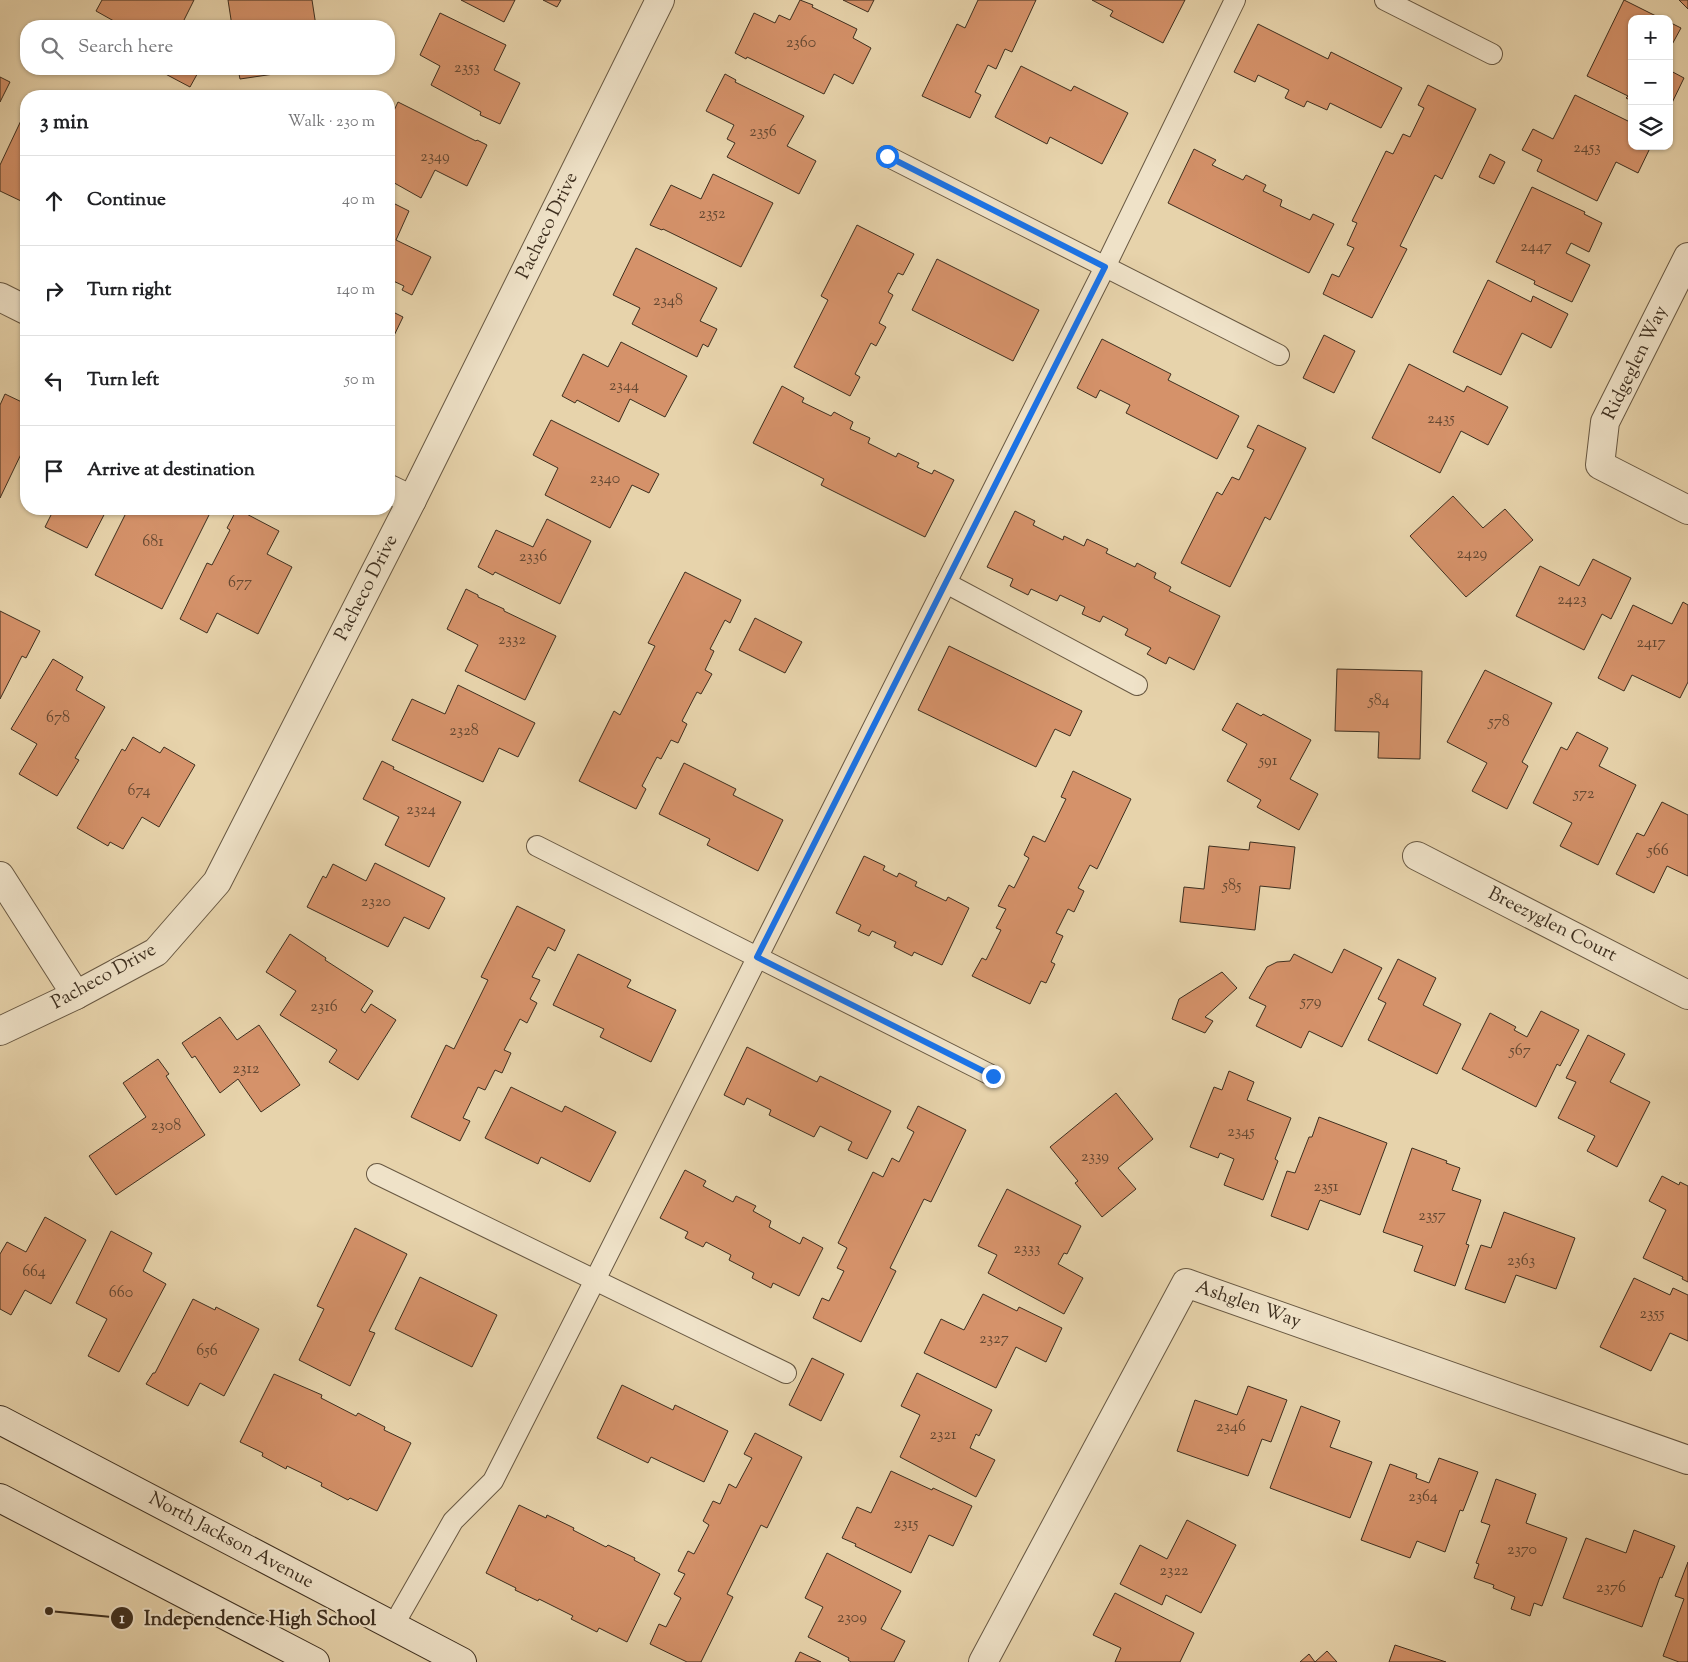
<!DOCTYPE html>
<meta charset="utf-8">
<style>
body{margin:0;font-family:"Sorts Mill Goudy",serif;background:#f2f2f2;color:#202124}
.controls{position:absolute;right:15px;top:15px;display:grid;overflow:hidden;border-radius:10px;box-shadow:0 1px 4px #0004}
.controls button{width:45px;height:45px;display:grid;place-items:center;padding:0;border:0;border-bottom:1px solid #e0e0e0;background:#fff;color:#202124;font:25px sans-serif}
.stop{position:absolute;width:15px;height:15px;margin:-11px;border:4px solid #1a73e8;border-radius:50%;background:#fff}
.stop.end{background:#1a73e8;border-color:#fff;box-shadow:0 1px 5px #0008}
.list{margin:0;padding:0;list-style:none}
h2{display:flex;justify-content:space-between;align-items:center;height:65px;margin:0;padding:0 20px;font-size:21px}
h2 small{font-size:16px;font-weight:400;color:#757577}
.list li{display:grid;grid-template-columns:32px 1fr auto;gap:15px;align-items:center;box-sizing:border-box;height:90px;padding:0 20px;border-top:1px solid #e0e0e0}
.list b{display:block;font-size:19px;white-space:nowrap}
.list em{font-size:16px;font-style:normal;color:#757577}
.icon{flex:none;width:28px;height:28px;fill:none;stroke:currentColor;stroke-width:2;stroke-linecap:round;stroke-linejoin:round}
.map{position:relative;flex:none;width:1688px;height:1662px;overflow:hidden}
.search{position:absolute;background:#fff;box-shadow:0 1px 4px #0004;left:20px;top:20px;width:375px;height:55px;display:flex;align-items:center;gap:12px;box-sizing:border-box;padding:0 18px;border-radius:20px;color:#757577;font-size:19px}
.panel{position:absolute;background:#fff;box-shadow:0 1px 4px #0004;left:20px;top:90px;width:375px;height:425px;border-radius:20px}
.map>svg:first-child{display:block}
</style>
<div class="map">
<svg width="1688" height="1662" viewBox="0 0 1688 1662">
<rect width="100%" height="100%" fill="#e7d3ab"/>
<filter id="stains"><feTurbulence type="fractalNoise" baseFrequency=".004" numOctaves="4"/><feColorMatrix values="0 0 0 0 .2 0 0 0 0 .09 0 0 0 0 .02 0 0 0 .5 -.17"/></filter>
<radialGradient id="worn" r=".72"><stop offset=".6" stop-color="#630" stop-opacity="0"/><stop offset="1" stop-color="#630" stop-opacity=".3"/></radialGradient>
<!-- building -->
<g fill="#d5926a" stroke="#3e2f1f">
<polygon points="102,0 194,0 182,24 187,26 121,26 121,25 96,11"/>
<polygon points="228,0 312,0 316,26 232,26"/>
<polygon points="461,0 515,0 504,22"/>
<polygon points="543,0 561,0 557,7"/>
<polygon points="800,0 813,5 812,7 857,29 853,38 871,48 853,84 834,74 824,94 747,57 746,59 735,53 754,13 775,23 779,15 790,20"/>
<polygon points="843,0 874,0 868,12"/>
<polygon points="978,0 1036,0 1012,52 1005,49 996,69 988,65 975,92 981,95 970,118 922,96 957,24 965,28"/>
<polygon points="1092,0 1185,0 1163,43 1110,16 1113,11"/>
<polygon points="1624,0 1662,19 1632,19 1632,101 1626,98 1628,96 1587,76"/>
<polygon points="1679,0 1688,0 1688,9"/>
<polygon points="440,13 506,45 494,70 520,83 500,124 480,115 481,112 431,85 440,66 420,55"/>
<polygon points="1669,22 1681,28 1669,50"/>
<polygon points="1258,24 1328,59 1331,52 1402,88 1381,128 1330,103 1327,110 1307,101 1304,107 1285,98 1289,90 1258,75 1255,82 1234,72"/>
<polygon points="1021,66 1071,91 1074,86 1128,113 1102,164 1050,137 1047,144 995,117"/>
<polygon points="156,69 200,69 190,87"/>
<polygon points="238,69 273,69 274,74 240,79"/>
<polygon points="1669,70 1684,78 1669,109"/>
<polygon points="725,74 736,80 735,82 804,116 787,146 816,161 799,194 727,157 735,143 727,139 734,125 706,111"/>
<polygon points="0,77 10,82 0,102"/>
<polygon points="1428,85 1476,109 1442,179 1435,175 1400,246 1407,249 1372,318 1323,294 1332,274 1339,277 1354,248 1347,245 1357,223 1352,221 1386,151 1393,154 1403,134 1410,137 1424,108 1418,105"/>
<polygon points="1575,95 1632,123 1632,146 1651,146 1638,173 1616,162 1597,201 1537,171 1542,160 1522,150 1533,129 1553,139"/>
<polygon points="398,102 476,141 477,140 487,145 467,186 435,170 421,198 389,180 389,121"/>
<polygon points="26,110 26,191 21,201 0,191 0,165"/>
<polygon points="1194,149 1216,160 1212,165 1243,180 1246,175 1266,185 1263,191 1282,200 1280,206 1310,220 1313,214 1334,224 1309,273 1168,203"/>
<polygon points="1490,154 1505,162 1494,184 1479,177"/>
<polygon points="713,174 773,203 741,267 663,229 662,230 650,225 671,185 701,199"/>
<polygon points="1532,187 1585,212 1584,214 1602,223 1589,252 1571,243 1566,253 1590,265 1572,302 1534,284 1535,281 1496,262"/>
<polygon points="389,201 409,211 396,240 431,257 412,295 402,290 404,286 389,279"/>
<polygon points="857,225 914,254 903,275 898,273 888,292 893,295 879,323 886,327 876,346 871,343 855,374 860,377 850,396 794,367 828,300 821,296"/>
<polygon points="636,248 717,288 700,321 717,329 708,347 703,344 697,357 632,324 640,308 613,295"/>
<polygon points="937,259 1039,310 1013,361 912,310"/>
<polygon points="1488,280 1531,302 1533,296 1568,314 1551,348 1522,333 1501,375 1453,352"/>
<polygon points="389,310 403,317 389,346"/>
<polygon points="1324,335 1355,351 1334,393 1303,378"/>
<polygon points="1102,339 1171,374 1168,380 1239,416 1217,459 1126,413 1130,405 1100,390 1096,398 1077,388"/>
<polygon points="621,342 687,376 665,417 630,399 619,422 577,400 575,403 562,396 583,354 608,367"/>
<polygon points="1409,364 1464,392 1467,386 1508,407 1488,445 1461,431 1440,473 1372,438"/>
<polygon points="782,386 804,398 802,402 831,416 834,412 853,422 850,429 870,438 868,443 896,457 898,453 919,463 917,467 932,474 934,470 954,480 925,537 821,485 824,479 753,443"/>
<polygon points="5,394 26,404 26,450 23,450 0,498 0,405"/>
<polygon points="551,420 659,474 649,493 632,485 610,528 545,495 558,468 533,455"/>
<polygon points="1258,425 1306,448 1270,520 1265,517 1230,587 1181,563 1217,492 1222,495 1232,477 1239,480 1254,450 1247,447"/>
<polygon points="1453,496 1483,528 1505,509 1533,540 1466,597 1410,536"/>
<polygon points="54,509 107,509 87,548 45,527"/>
<polygon points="128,509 212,509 162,609 95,575"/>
<polygon points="237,509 279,531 267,554 292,567 258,634 217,613 207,633 180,619 207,563 212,565 230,530 227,528"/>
<polygon points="1015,511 1035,521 1033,525 1063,540 1064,536 1084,546 1087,539 1108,549 1106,553 1135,567 1137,563 1156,573 1154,578 1171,587 1169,591 1220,616 1194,670 1169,657 1166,664 1147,654 1151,648 1125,635 1128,629 1103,616 1100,622 1082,614 1085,607 1060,595 1057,601 1031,589 1028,595 1010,586 1013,579 987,567"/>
<polygon points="547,519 591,541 560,604 495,572 493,575 478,567 496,530 533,547"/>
<polygon points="1593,559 1631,578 1611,619 1602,614 1584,650 1516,616 1540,566 1579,586"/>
<polygon points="685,572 741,600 730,623 725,620 710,649 714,651 705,670 712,674 701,694 697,692 682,721 687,724 678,743 671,740 661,759 657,757 642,786 646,789 636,809 579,781 614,711 620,715 655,646 648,643"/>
<polygon points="466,589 478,595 478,597 504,609 504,611 556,636 525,700 465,671 478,645 447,629"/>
<polygon points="1683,602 1688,605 1688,682 1680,698 1632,675 1624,691 1598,678 1633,605 1672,624"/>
<polygon points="0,611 40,631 26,658 22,656 0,699"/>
<polygon points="755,618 802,642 785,673 739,650"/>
<polygon points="949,646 1082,711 1070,736 1055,729 1036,767 918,710"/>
<polygon points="53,659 83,677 76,690 105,707 75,758 79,760 57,796 19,774 37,744 11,729"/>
<polygon points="1337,669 1422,671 1420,759 1378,758 1379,732 1335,731"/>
<polygon points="1485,670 1552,703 1522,762 1528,766 1507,809 1472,791 1487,763 1447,742"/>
<polygon points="458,685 535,723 518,757 499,748 483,782 392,740 412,699 445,714"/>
<polygon points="1237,703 1261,716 1263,714 1311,740 1290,779 1318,794 1299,830 1257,807 1261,800 1227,781 1247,744 1222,730"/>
<polygon points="1577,732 1608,748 1599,766 1636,785 1598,865 1560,846 1572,823 1533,803 1561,747 1567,750"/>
<polygon points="133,737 160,753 164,747 195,765 159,827 142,817 123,849 110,842 108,846 77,828 122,749 125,751"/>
<polygon points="382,761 394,767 393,769 461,802 429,867 385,845 399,817 363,799"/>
<polygon points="684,763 736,789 733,795 783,820 758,871 707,845 710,839 659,814"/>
<polygon points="1073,771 1131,799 1097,869 1090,865 1078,888 1084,891 1074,912 1068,909 1056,933 1063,936 1051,962 1055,964 1046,983 1041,981 1030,1004 972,976 982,958 986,960 1001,930 996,928 1006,909 998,906 1009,885 1014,888 1029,858 1024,855 1033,836 1045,842 1066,799 1061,797"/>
<polygon points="1662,802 1688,815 1688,876 1667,866 1654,893 1616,874 1637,833 1644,836"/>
<polygon points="1250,842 1295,847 1290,889 1260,886 1255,930 1180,922 1184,887 1204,889 1209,846 1249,850"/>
<polygon points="864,856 885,866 883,870 897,877 899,873 917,882 915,886 946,901 948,897 969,908 942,965 914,952 912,956 894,947 896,942 872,931 869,936 858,931 861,925 836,913"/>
<polygon points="375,863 445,898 429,929 404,917 388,947 307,907 323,876 326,878 333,864 366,881"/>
<polygon points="517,906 565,930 555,951 548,947 532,977 540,980 530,999 537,1003 527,1023 520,1019 504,1050 511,1053 502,1073 495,1070 485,1090 478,1087 463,1118 470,1121 460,1141 411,1117 446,1045 454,1049 488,980 481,977"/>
<polygon points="290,934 326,958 325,960 373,991 361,1010 365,1013 371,1004 396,1020 358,1080 329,1062 337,1050 280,1015 296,991 266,972"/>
<polygon points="1344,949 1382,968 1342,1047 1309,1031 1301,1048 1256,1026 1266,1006 1249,998 1267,967 1277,962 1290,961 1294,954 1332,973"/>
<polygon points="578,954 631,980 627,987 676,1010 651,1062 600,1037 604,1029 553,1005"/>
<polygon points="1398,959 1436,978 1423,1005 1461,1024 1437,1074 1368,1040 1386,1003 1378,999"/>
<polygon points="1222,972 1237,988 1205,1017 1213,1021 1205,1033 1172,1019 1179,999"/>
<polygon points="1541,1011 1579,1030 1560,1066 1557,1064 1536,1107 1462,1069 1490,1013 1516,1027 1514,1030 1527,1037"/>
<polygon points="220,1017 237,1040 259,1025 300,1085 261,1112 238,1079 220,1093 195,1056 192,1058 182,1043"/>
<polygon points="1588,1035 1625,1054 1610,1082 1650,1102 1617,1167 1587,1151 1595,1136 1558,1118 1576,1082 1566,1078"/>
<polygon points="747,1047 817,1082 820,1076 891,1111 867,1159 848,1150 852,1142 820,1126 814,1137 769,1115 771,1110 747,1098 744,1105 724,1095"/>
<polygon points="158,1059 169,1074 166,1076 205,1135 116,1195 89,1156 146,1117 123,1083"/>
<polygon points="1229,1071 1254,1082 1247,1100 1291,1118 1275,1159 1278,1161 1263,1200 1224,1185 1234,1159 1220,1153 1218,1158 1190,1147 1214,1087 1222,1090"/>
<polygon points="511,1087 562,1112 565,1106 616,1132 590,1182 541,1157 538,1164 485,1138"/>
<polygon points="1116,1093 1153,1139 1118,1168 1136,1189 1102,1217 1075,1183 1078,1181 1050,1147"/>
<polygon points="918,1106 966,1130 931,1202 924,1199 890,1268 896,1271 861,1342 813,1318 822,1298 829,1301 844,1271 837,1268 847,1248 838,1243 873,1172 883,1177 892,1158 899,1162 914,1132 907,1128"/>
<polygon points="1319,1117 1387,1143 1360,1215 1320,1200 1308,1230 1271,1216 1287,1171 1295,1173 1309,1137 1312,1137"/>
<polygon points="1412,1148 1447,1161 1446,1163 1460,1168 1452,1190 1481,1200 1466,1244 1469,1245 1455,1286 1414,1271 1423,1246 1383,1232"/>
<polygon points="685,1170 706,1181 703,1186 733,1202 736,1196 756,1206 753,1211 771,1221 769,1227 800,1244 803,1237 823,1248 799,1296 773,1283 771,1288 752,1278 754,1273 729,1260 731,1255 706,1242 703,1247 685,1238 688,1232 660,1218"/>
<polygon points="1662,1176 1679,1185 1680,1182 1688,1186 1688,1282 1682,1279 1683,1277 1643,1258 1666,1210 1649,1201"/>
<polygon points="1007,1189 1081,1226 1067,1254 1064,1253 1058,1264 1083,1278 1064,1314 988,1273 997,1255 978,1246"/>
<polygon points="1504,1212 1575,1238 1556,1289 1516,1275 1505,1303 1465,1289 1481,1245 1491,1248"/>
<polygon points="45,1217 86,1240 51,1304 25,1290 11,1315 0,1309 0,1254 7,1242 26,1252"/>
<polygon points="355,1228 407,1254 369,1331 375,1333 350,1386 299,1360 324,1309 317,1306"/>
<polygon points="111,1231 152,1253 143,1271 166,1284 119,1372 88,1356 107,1319 76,1303"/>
<polygon points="420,1277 497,1315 472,1367 395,1329"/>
<polygon points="1634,1278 1670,1295 1673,1288 1688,1295 1688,1341 1670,1333 1651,1371 1600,1347"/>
<polygon points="983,1294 1017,1311 1019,1307 1062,1328 1046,1362 1016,1347 996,1388 924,1353 941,1319 964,1330"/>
<polygon points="193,1299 215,1310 216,1307 259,1329 224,1396 200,1383 188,1406 146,1384 153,1373 155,1373"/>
<polygon points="812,1358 844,1374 821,1421 789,1405"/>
<polygon points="917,1373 992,1410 979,1436 976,1434 970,1448 995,1460 976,1497 900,1457 920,1415 901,1406"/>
<polygon points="274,1374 322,1395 321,1398 356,1416 358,1413 385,1427 384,1430 411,1443 377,1511 350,1498 348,1500 321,1486 322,1483 287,1466 286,1469 262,1456 263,1453 240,1442"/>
<polygon points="622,1385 673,1410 675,1405 728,1431 704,1482 651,1457 648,1463 597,1438"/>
<polygon points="1248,1386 1287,1400 1271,1442 1262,1439 1248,1476 1177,1451 1195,1400 1237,1415"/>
<polygon points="1301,1406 1340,1421 1330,1447 1372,1462 1350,1518 1270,1488"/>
<polygon points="755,1433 802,1457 767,1528 761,1525 727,1594 733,1597 701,1662 687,1662 650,1644 659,1624 666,1627 681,1598 674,1594 685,1574 678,1571 688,1551 694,1554 709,1525 703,1521 713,1501 720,1504 729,1484 736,1488 752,1458 744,1454"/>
<polygon points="1439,1458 1478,1472 1463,1511 1460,1510 1445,1552 1417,1541 1410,1558 1361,1540 1390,1464 1417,1474 1416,1478 1429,1483"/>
<polygon points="891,1471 932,1490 933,1488 972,1506 953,1546 929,1535 911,1573 855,1546 856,1544 842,1538 857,1507 871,1513"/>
<polygon points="1496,1479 1536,1494 1526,1523 1567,1538 1542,1606 1534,1603 1530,1616 1511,1609 1515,1597 1493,1588 1494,1585 1474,1578 1479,1564 1476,1563 1490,1525 1481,1522"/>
<polygon points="519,1505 546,1518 547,1515 574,1528 573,1530 606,1547 608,1545 635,1558 634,1560 660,1574 627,1642 599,1628 597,1632 571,1619 573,1616 539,1599 538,1601 515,1590 516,1588 486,1573"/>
<polygon points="1187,1520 1236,1545 1201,1613 1166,1595 1162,1605 1120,1584 1140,1545 1167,1559"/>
<polygon points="1634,1530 1675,1546 1662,1578 1660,1577 1642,1627 1563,1598 1586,1538 1626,1553"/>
<polygon points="827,1553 901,1591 881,1629 905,1641 894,1662 851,1662 848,1660 849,1658 808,1637 823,1607 805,1598"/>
<polygon points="1688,1562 1688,1662 1679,1662 1663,1656 1684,1599 1675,1596"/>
<polygon points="1115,1593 1194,1633 1180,1662 1115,1662 1121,1648 1093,1635"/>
<polygon points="1395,1645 1446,1662 1389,1662"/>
<polygon points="1327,1651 1337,1662 1300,1662 1309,1654 1315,1662"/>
<polygon points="800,1652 821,1662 795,1662"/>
</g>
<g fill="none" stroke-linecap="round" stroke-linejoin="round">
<!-- lane casing -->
<g stroke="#685842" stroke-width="22">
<g id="lane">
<polyline points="1385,0 1492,54"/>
<polyline points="887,156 1279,355"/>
<polyline points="946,583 1137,685"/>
<polyline points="537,846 993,1076"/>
<polyline points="377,1174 786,1373"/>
<polyline points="393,1626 453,1521 493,1481 595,1280 1105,267 1235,0"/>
</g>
</g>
<!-- street casing -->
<g stroke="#685842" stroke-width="30">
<g id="street">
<polyline points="1688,257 1605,422 1600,465 1688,510"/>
<polyline points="0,297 26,310"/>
<polyline points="389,489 412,500"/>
<polyline points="1417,856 1688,995"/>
<polyline points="0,876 76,995"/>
<polyline points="0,1031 76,995 156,952 217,882 412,500 660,0"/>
<polyline points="983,1662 1186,1283 1688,1460"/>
</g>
</g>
<!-- secondary casing -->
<g stroke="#3e2f1f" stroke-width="30">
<g id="secondary">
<polyline points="0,1420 462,1662"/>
<polyline points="0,1498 315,1662"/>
</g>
</g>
<!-- lane -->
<use href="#lane" stroke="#efe2c8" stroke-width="20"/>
<!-- street -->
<use href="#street" stroke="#efe2c8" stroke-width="28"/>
<!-- secondary -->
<use href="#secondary" stroke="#efe2c8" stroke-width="28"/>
</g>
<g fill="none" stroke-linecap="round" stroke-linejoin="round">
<!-- route -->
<polyline stroke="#1a73e8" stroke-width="6" points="887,156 1105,267 757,957 993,1076"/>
</g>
<g text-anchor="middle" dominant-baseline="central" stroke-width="4" stroke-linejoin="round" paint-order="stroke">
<!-- number labels -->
<g font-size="16" fill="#644832">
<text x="801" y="43">2360</text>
<text x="467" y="68">2353</text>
<text x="763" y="132">2356</text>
<text x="1587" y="148">2453</text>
<text x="435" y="157">2349</text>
<text x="712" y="214">2352</text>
<text x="1536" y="247">2447</text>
<text x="668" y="301">2348</text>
<text x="624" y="386">2344</text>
<text x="1441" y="419">2435</text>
<text x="605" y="479">2340</text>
<text x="153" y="542">681</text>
<text x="1472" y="554">2429</text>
<text x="533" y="557">2336</text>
<text x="240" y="583">677</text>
<text x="1572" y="600">2423</text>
<text x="512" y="640">2332</text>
<text x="1651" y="643">2417</text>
<text x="1379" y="701">584</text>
<text x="58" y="718">678</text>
<text x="1499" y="722">578</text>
<text x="464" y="731">2328</text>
<text x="1268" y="761">591</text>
<text x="139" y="791">674</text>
<text x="1584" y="794">572</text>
<text x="421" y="810">2324</text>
<text x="1658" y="851">566</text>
<text x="1232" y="886">585</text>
<text x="376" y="902">2320</text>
<text x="1311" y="1002">579</text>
<text x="324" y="1007">2316</text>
<text x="1520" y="1051">567</text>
<text x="246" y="1069">2312</text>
<text x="166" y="1126">2308</text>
<text x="1241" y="1132">2345</text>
<text x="1095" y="1157">2339</text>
<text x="1326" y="1187">2351</text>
<text x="1432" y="1216">2357</text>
<text x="1027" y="1249">2333</text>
<text x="1521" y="1261">2363</text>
<text x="34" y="1272">664</text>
<text x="121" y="1293">660</text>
<text x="1652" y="1314">2355</text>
<text x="994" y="1339">2327</text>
<text x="207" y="1351">656</text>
<text x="1231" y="1427">2346</text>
<text x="943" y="1435">2321</text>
<text x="1423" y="1497">2364</text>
<text x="906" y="1524">2315</text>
<text x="1522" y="1550">2370</text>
<text x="1174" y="1571">2322</text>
<text x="1611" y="1588">2376</text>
<text x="852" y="1618">2309</text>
</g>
<!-- street labels -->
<g font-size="19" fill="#3e2f1f" stroke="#efe2c8">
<text transform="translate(548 226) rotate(-64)">Pacheco Drive</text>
<text transform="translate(1636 363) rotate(-64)">Ridgeglen Way</text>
<text transform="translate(367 588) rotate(-63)">Pacheco Drive</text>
<text transform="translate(1552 925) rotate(27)">Breezyglen Court</text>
<text transform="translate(104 977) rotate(-29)">Pacheco Drive</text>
<text transform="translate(1248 1305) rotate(19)">Ashglen Way</text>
<text transform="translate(231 1541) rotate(28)">North Jackson Avenue</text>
</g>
</g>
<!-- callouts -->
<path fill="none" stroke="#3e2f1f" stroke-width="2" d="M49 1611L122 1618"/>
<g fill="#3e2f1f" stroke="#efe2c8" stroke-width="2">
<circle cx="49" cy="1611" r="5"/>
<circle cx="122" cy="1618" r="12"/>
</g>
<g font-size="15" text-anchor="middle" font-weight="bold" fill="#fff">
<text x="122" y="1623">1</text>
</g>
<g font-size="20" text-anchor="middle" font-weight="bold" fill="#3e2f1f" stroke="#efe2c8" stroke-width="4" stroke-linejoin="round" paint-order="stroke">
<text x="260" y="1625">Independence High School</text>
</g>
<rect width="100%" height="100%" filter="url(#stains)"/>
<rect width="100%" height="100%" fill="url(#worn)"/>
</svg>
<div class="controls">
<button>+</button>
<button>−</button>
<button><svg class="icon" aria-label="layers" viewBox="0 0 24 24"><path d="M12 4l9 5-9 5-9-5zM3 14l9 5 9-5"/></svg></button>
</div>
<div class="stop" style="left:887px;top:156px"></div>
<div class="stop end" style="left:993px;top:1076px"></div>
<div class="search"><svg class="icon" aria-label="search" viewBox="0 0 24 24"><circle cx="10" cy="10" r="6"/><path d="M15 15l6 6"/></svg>Search here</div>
<section class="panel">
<h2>3 min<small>Walk · 230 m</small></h2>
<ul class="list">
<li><svg class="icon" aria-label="ahead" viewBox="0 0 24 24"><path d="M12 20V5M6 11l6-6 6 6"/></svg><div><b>Continue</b></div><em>40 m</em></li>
<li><svg class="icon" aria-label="right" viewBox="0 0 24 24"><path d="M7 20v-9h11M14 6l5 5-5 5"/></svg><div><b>Turn right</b></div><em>140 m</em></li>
<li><svg class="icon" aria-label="left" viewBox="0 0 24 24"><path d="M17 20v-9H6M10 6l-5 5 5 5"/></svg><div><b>Turn left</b></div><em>50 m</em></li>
<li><svg class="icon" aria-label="arrive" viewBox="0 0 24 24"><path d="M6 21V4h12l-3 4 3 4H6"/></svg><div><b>Arrive at destination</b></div></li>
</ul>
</section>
</div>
